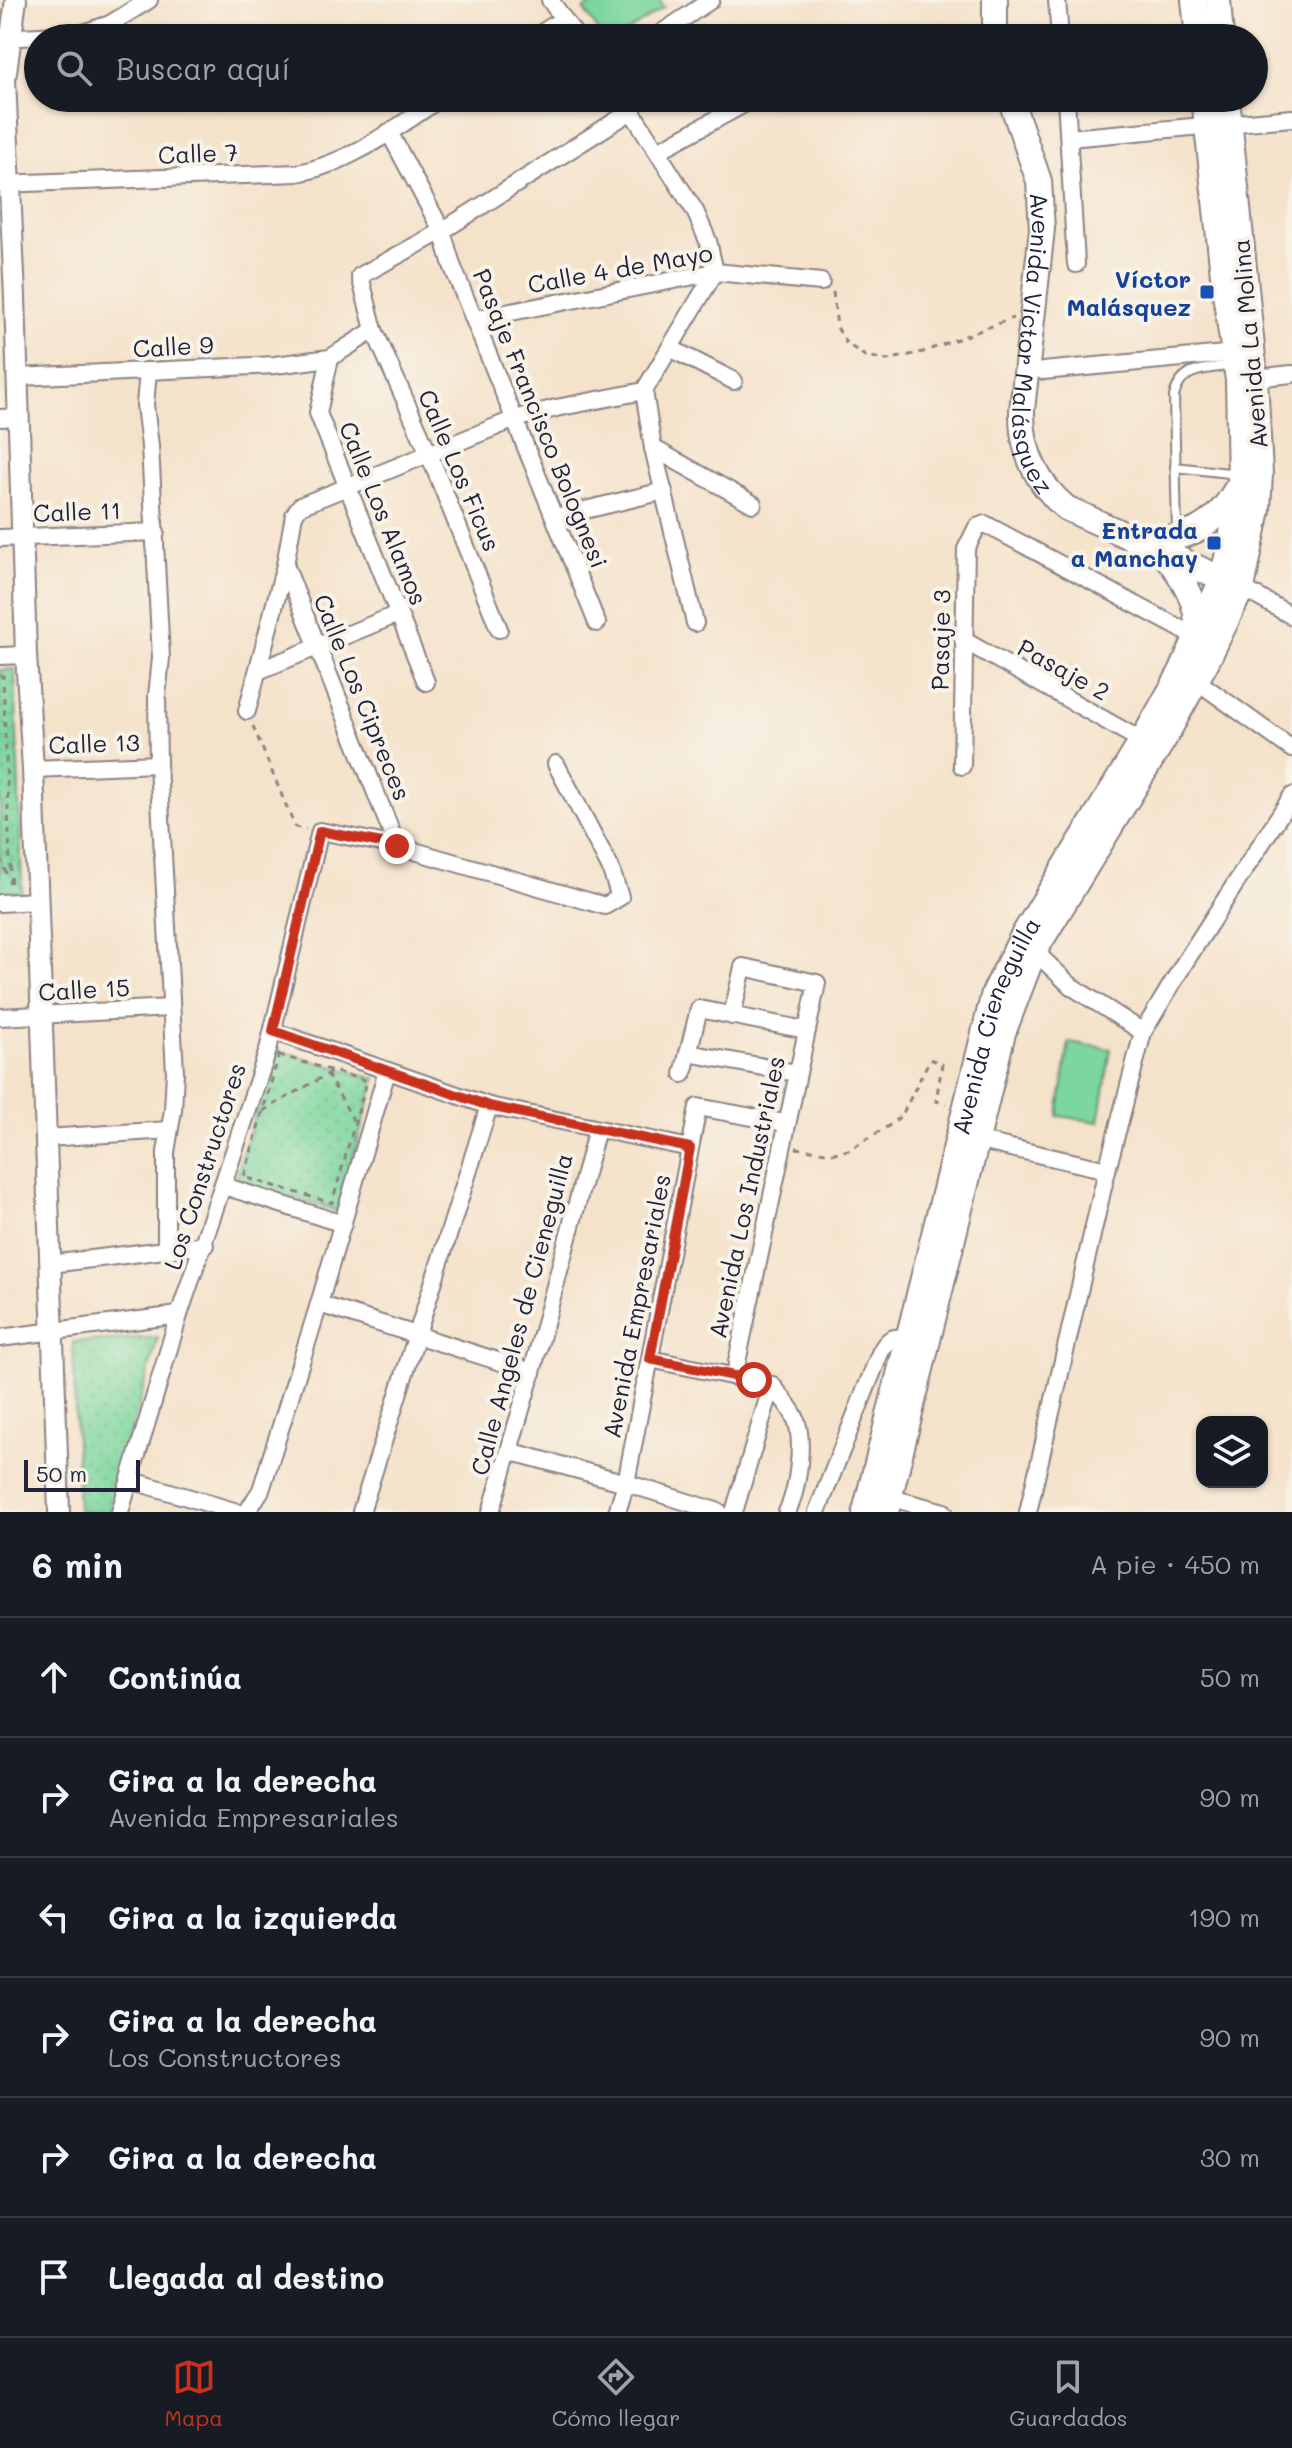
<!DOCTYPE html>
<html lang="es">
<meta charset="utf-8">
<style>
body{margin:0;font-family:Mali,sans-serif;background:#20242c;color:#f1f3f6}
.controls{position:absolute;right:24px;bottom:24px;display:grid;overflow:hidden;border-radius:16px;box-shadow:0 2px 6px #0004}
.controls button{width:72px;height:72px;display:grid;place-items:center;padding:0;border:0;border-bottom:2px solid #363941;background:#171b24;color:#f1f3f6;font:40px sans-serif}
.scale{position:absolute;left:24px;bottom:20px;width:116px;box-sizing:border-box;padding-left:8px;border:4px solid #22223b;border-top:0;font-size:22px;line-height:28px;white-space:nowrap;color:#22223b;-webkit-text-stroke:6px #f7f3e8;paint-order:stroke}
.stop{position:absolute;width:24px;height:24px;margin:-18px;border:6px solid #c8321e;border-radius:50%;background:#fff}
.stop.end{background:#c8321e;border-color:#fff;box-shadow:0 2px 8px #0008}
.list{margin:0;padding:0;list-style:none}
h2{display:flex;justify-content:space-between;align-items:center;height:104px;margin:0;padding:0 32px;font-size:34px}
h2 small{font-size:26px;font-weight:400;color:#9ea1a6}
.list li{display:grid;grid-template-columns:52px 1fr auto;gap:24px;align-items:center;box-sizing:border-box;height:120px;padding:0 32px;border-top:2px solid #363941}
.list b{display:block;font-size:30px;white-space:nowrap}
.list p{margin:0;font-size:26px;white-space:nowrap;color:#9ea1a6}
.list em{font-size:26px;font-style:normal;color:#9ea1a6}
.icon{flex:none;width:44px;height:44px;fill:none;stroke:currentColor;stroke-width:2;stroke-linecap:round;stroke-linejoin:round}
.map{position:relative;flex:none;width:1292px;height:1512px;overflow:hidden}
.search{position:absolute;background:#171b24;box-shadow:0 2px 6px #0004;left:24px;right:24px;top:24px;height:88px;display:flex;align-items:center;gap:20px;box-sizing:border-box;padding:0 28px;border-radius:44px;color:#9ea1a6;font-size:30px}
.sheet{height:824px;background:#171b24}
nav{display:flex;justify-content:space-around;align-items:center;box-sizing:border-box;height:112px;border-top:2px solid #363941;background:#171b24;font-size:22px;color:#9ea1a6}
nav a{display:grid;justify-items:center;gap:4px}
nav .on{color:#c8321e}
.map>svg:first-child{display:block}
</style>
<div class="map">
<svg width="1292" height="1512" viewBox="0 0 1292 1512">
<defs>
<pattern id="park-dots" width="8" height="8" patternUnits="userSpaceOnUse" patternTransform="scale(2)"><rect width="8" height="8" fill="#7bd69d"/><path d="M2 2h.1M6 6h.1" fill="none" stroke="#6ab788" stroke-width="1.8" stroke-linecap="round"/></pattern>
</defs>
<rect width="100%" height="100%" fill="#f7f3e8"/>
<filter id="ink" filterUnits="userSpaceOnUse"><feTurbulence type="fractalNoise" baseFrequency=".0125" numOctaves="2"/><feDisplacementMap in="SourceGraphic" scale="16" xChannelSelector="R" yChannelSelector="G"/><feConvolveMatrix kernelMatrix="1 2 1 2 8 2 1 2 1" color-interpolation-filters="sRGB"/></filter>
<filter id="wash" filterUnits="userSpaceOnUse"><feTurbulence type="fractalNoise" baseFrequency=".006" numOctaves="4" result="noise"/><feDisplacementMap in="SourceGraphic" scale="32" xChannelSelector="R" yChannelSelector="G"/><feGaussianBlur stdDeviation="1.8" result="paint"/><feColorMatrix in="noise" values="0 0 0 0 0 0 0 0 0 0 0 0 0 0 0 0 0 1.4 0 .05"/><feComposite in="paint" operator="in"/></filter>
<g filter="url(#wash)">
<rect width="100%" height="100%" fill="#f5e2ca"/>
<!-- park -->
<g fill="url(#park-dots)" stroke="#4e7c6c" stroke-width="2">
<polygon points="15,669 22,892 0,893 0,670"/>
<polygon points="274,1049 376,1079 337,1211 235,1181"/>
<polygon points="158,1337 109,1512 78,1512 73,1342"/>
</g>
<!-- pitch -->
<g fill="#7bd69d" stroke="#4e7c6c" stroke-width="2">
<polygon points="598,0 659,0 664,7 618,38 603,38 584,10"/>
<polygon points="1069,1042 1111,1049 1099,1122 1058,1116"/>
</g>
</g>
<g filter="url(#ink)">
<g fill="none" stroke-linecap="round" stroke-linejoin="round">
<!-- service casing -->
<g stroke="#8c8282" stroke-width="12">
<g id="service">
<polyline points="1175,467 1238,474"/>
<path d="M1177 533 1174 396C1182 366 1205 370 1232 365"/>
</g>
</g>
<!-- minor casing -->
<g stroke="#8c8282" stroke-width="20">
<g id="minor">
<polyline points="550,0 577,38"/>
<polyline points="1057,0 1060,38"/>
<polyline points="0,38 80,34 110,24 149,0"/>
<polyline points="534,38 563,19"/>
<polyline points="654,38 711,0"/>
<polyline points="623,98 695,211 708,241 715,272 644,391 653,448 695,623"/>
<polyline points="1066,98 1076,264"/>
<polyline points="389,132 442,231 452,265 597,623"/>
<polyline points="1069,138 1292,118"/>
<polyline points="658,151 755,98"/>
<path d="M0 184 297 173C349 164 397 127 441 98"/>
<polyline points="475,319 715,272 821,282"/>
<polyline points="374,330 429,454 499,629"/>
<polyline points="670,348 734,381"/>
<polyline points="330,358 318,413 426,682"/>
<polyline points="148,371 145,405 150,446 161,658 157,696 158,764 175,1072 173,1110 166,1152 166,1249"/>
<polyline points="1043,371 1236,353"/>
<polyline points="18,377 275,365 330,358 374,330 360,276 442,231 633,110"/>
<polyline points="1246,379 1292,374"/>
<polyline points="0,418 20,417"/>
<polyline points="653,448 753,504"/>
<polyline points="556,517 664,491"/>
<polyline points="0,538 156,532"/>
<polyline points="285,565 397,846"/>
<polyline points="1242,588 1292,616"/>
<polyline points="963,640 1142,741"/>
<polyline points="0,656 26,655"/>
<polyline points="258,671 398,614"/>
<polyline points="1197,681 1292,749"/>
<polyline points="247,711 285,565 294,515 300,506 515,419 556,408 644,391"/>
<polyline points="962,766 966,549 977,527 985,524 1196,637"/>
<polyline points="33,769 158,764"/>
<polyline points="0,903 37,901"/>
<polyline points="1030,947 1071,986 1143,1032"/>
<polyline points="732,1016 743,967 817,983 737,1362 736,1377 772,1385 734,1512"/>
<polyline points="0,1017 170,1008"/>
<polyline points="273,1031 489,1106 690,1148"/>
<polyline points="688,1053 796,1073"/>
<polyline points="683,1074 699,1009 806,1030"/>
<polyline points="46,1138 169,1130"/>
<polyline points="976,1140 1107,1170"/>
<polyline points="224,1186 343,1224"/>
<polyline points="51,1264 205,1245"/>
<polyline points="319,1304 532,1372"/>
<polyline points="0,1338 179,1315"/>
<polyline points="650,1359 736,1377"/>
<path d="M772 1385C780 1395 789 1405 795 1417 805 1440 798 1490 787 1512"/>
<polyline points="509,1451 626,1483 719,1512"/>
<polyline points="130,1480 237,1512"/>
<polyline points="880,1495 944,1512"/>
<polyline points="120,1512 179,1315 268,1050 320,831 397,846 605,906 620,897 610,867 556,764"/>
<polyline points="247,1512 261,1490 319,1304 387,1071"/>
<polyline points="361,1512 489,1106"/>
<polyline points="491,1512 532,1372 597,1129"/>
<polyline points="617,1512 626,1483 698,1107 785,1123"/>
<path d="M817 1512 880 1353C887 1339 892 1336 907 1338"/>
<polyline points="1028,1512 1107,1170 1143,1032 1185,962 1292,796"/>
</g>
</g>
<!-- tertiary casing -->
<g stroke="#8c8282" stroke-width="24">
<polyline id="tertiary" points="16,0 5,79 15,297 26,655 33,769 59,1512"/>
</g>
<!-- primary casing -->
<g stroke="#8c8282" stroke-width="28">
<g id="primary">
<polyline points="995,0 995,38"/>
<polyline points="1194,0 1198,38"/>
<polyline points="1218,0 1221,38"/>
<path id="s1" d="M1010 98 1039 181 1042 229 1022 410C1021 450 1035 482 1066 508L1222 579"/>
<path d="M1143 540C1183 543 1216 526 1235 491"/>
<path d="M1163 553C1181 574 1199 602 1197 631"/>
<path id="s2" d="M865 1512 994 993 1022 937 1142 741 1181 672 1222 579 1231 540 1240 482 1238 380 1225 293 1204 98"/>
<polyline points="886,1512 1003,1033 1034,952 1164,739 1207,661 1242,588 1258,509 1260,474 1255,378 1227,98"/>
</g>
</g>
<!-- path -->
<g stroke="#8c8282" stroke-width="3" stroke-dasharray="6 6" stroke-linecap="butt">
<polyline points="833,292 837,327 846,343 865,356 887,360 923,352 1013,318"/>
<polyline points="0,676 3,676 11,888"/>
<polyline points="253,726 295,827 306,829"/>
<polyline points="0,857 10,883"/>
<polygon points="279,1055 367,1081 332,1203 244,1177"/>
<polyline points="327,1074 355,1123"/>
<polyline points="263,1111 333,1071"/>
<polyline points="796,1148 834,1153 849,1150 890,1125 902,1115 930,1059 942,1064 936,1101 946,1103"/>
</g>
<!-- service -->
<use href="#service" stroke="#fff" stroke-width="8"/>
<!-- minor -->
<use href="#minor" stroke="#fff" stroke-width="16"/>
<!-- tertiary -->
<use href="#tertiary" stroke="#fff" stroke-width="20"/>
<!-- primary -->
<use href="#primary" stroke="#fff" stroke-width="24"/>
</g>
</g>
<g fill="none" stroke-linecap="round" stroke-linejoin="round" filter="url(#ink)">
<!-- route -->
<polyline stroke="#c8321e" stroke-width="10" points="397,846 320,831 273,1031 489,1106 690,1148 650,1359 754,1380"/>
</g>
<!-- markers -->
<g fill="#1a4fb4" stroke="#f7f3e8" stroke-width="3">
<rect x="1199" y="284" width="16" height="16" rx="4"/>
<rect x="1206" y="535" width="16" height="16" rx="4"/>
</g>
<g text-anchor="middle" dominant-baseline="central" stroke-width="8" stroke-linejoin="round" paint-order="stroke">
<!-- street labels -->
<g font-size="24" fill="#22223b" stroke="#f7f3e8">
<text transform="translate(198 153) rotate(-2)">Calle 7</text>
<text transform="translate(620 268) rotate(-10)">Calle 4 de Mayo</text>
<text stroke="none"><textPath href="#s1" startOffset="252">Avenida Victor Malásquez</textPath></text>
<text transform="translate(1249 344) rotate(-95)">Avenida La Molina</text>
<text transform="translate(173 346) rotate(-3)">Calle 9</text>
<text transform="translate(541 418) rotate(68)">Pasaje Francisco Bolognesi</text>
<text transform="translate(460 470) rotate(67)">Calle Los Ficus</text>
<text transform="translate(77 511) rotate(-2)">Calle 11</text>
<text transform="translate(384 513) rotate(68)">Calle Los Alamos</text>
<text transform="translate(940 640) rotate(-89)">Pasaje 3</text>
<text transform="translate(1064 669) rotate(29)">Pasaje 2</text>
<text transform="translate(363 697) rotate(68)">Calle Los Cipreces</text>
<text transform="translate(94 743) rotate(-2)">Calle 13</text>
<text transform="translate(84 989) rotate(-3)">Calle 15</text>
<text stroke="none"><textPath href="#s2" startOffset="504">Avenida Cieneguilla</textPath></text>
<text transform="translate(204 1166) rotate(-72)">Los Constructores</text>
<text transform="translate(746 1197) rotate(-78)">Avenida Los Industriales</text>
<text transform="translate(636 1306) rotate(-79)">Avenida Empresariales</text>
<text transform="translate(521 1314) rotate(-75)">Calle Angeles de Cieneguilla</text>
</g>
<!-- transit labels -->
<g font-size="24" font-weight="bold" fill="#164399" stroke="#f7f3e8" text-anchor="end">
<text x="1191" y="278">Víctor<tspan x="1191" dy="28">Malásquez</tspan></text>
<text x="1198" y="529">Entrada<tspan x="1198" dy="28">a Manchay</tspan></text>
</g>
</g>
</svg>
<div class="controls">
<button><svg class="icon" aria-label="layers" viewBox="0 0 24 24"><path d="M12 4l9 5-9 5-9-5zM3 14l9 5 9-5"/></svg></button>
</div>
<div class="scale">50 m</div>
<div class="stop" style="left:754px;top:1380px"></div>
<div class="stop end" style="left:397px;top:846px"></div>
<div class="search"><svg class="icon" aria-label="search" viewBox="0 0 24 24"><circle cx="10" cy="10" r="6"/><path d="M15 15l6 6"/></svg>Buscar aquí</div>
</div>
<section class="sheet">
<h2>6 min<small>A pie · 450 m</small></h2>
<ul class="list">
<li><svg class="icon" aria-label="ahead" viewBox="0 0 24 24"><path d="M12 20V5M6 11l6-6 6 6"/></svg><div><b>Continúa</b></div><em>50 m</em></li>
<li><svg class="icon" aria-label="right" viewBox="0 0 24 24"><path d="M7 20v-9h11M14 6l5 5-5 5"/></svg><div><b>Gira a la derecha</b><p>Avenida Empresariales</p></div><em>90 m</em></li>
<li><svg class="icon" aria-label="left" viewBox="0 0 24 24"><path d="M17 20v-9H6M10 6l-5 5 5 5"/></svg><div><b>Gira a la izquierda</b></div><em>190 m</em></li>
<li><svg class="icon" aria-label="right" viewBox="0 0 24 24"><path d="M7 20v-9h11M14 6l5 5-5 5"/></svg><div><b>Gira a la derecha</b><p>Los Constructores</p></div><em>90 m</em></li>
<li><svg class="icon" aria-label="right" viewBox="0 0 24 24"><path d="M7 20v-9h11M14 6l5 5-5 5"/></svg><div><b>Gira a la derecha</b></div><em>30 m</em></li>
<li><svg class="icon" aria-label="arrive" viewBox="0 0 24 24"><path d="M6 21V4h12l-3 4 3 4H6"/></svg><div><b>Llegada al destino</b></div></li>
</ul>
</section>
<nav>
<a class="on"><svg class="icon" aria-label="map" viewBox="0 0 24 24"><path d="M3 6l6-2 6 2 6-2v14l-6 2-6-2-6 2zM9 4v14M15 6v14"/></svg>Mapa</a>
<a><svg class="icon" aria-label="directions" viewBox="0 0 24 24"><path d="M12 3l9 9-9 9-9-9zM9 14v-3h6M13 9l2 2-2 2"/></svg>Cómo llegar</a>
<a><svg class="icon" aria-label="saved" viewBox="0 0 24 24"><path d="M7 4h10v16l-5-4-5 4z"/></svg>Guardados</a>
</nav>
